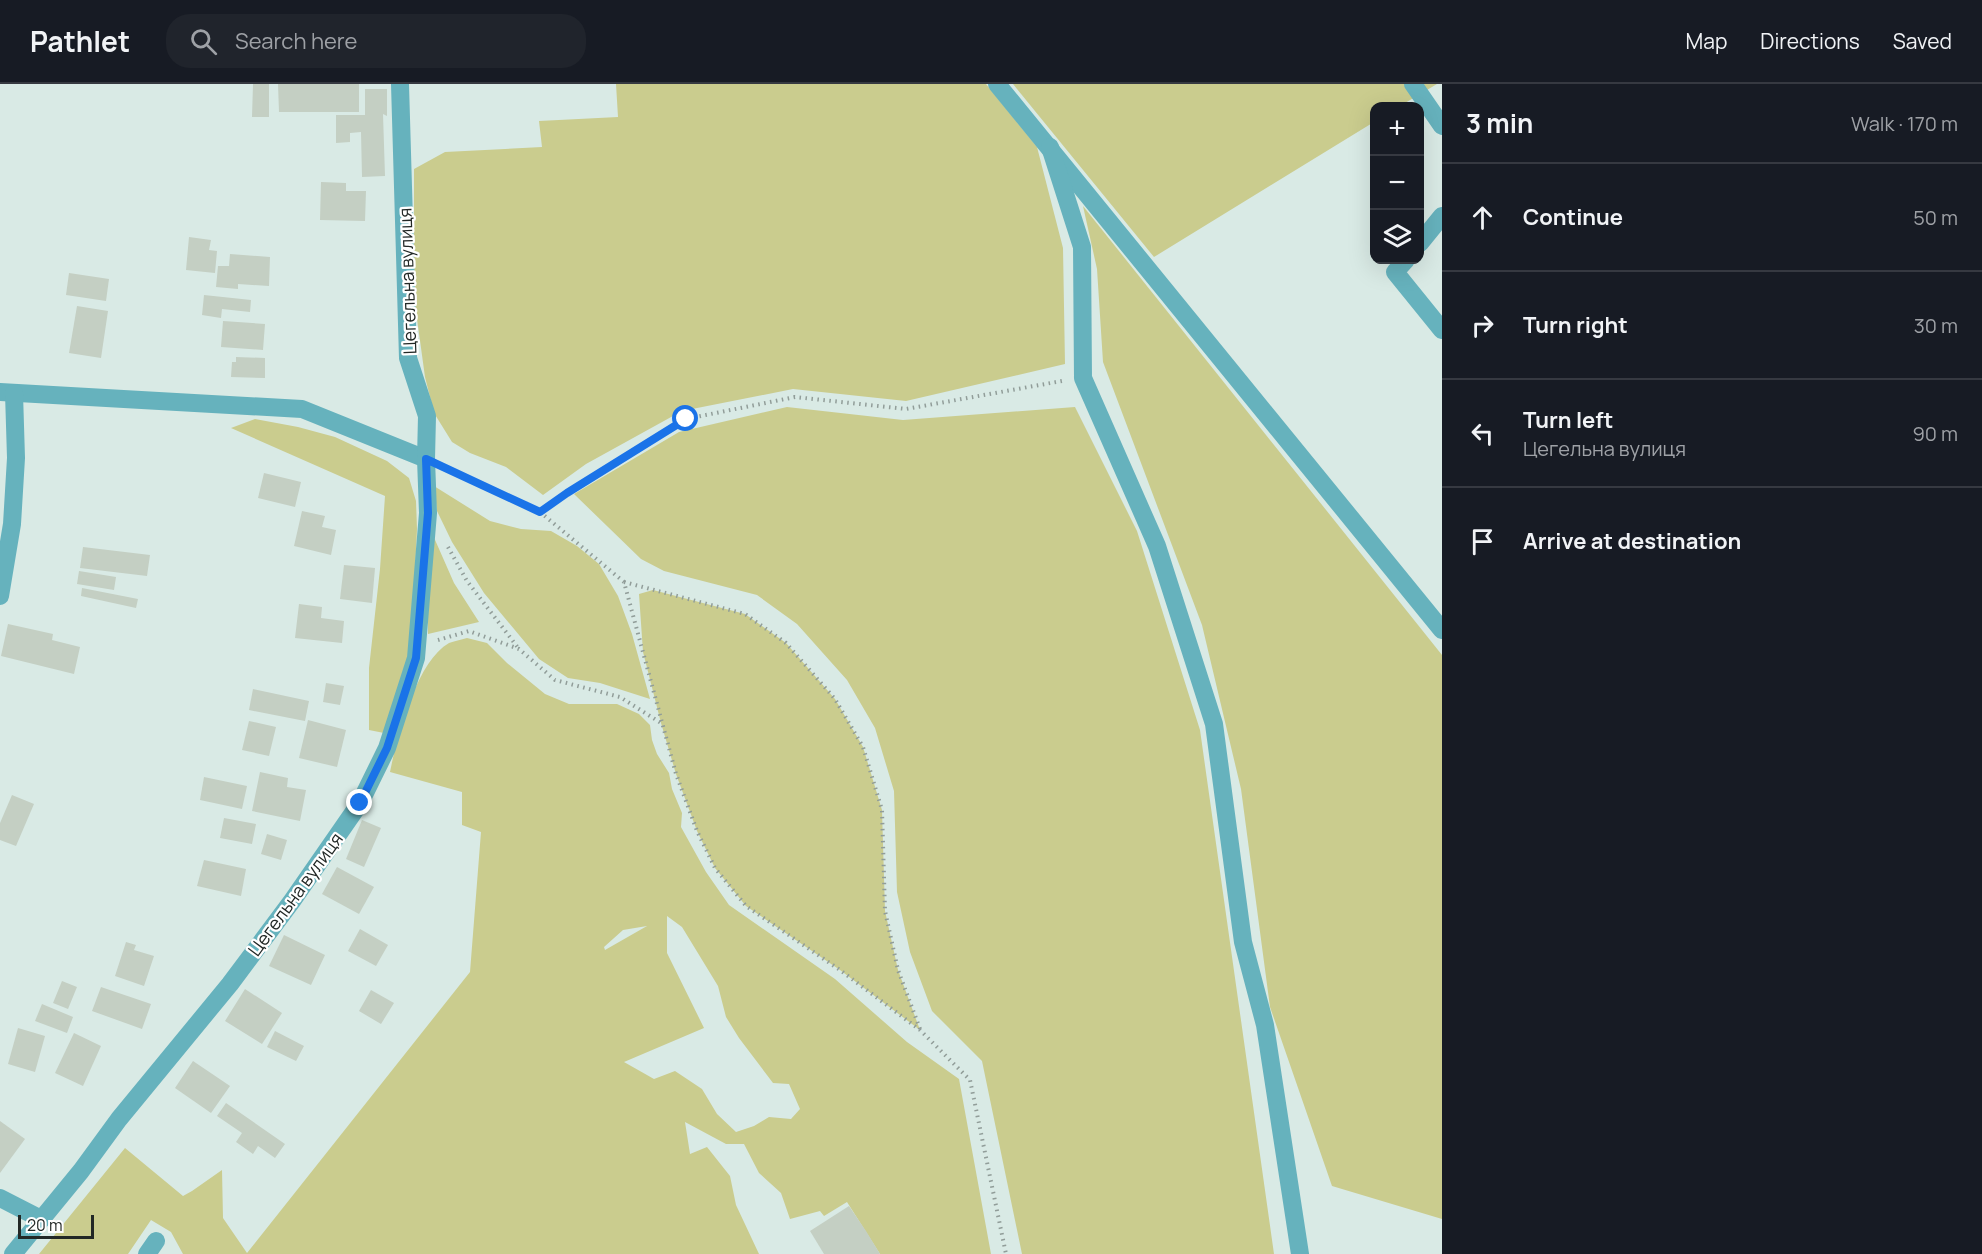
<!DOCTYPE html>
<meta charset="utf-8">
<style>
body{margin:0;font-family:Manrope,sans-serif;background:#20242c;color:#f1f3f6}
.controls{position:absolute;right:18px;top:18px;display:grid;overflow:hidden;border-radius:12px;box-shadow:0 6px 24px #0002}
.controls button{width:54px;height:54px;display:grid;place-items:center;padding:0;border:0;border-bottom:2px solid #363941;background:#171b24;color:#f1f3f6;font:30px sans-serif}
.scale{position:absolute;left:18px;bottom:15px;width:76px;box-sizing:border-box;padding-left:6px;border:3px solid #222826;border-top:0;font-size:16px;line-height:21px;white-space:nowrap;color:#222826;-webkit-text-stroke:4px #fff;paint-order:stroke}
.stop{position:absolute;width:18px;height:18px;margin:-14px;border:4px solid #1a73e8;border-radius:50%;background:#fff}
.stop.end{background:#1a73e8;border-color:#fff;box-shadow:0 2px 6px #0008}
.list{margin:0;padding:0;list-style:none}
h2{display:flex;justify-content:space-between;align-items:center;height:78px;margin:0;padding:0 24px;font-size:26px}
h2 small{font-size:20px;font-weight:400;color:#9ea1a6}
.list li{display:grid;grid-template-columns:39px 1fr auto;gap:18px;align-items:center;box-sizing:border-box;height:108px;padding:0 24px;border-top:2px solid #363941}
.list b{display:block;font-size:22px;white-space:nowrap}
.list p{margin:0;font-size:20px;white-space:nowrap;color:#9ea1a6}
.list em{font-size:20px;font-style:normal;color:#9ea1a6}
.icon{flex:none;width:33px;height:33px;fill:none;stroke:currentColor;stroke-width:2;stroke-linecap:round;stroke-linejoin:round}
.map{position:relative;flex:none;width:1442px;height:1170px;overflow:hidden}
header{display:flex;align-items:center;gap:36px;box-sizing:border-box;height:84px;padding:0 30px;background:#171b24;border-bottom:2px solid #363941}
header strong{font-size:28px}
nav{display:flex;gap:33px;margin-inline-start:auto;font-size:21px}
.search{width:420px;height:54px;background:#20242c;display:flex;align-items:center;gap:15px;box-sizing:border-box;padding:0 21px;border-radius:24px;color:#9ea1a6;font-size:22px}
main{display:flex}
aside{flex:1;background:#171b24}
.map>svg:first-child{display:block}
</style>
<header>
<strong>Pathlet</strong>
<div class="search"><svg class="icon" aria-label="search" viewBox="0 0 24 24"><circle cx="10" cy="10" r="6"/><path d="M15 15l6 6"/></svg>Search here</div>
<nav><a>Map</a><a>Directions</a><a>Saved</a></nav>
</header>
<main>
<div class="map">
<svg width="1442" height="1170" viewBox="0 0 1442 1170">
<rect width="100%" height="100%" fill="#d9eae5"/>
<!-- green -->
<g fill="#cacc8e" fill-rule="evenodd">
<polygon points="616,0 986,0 1037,63 1063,164 1065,280 906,317 793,305 682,327 586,380 543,411 506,383 470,369 452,358 434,329 425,293 414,213 414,85 445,68 542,63 539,37 618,33"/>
<polygon points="1013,0 1437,0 1400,22 1374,22 1374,38 1154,173"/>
<polygon points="1083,122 1442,571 1442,1135 1332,1102 1270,923 1241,705 1202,541 1103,278 1097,185"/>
<polygon points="787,323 903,336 1075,323 1137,447 1200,646 1274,1170 1022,1170 982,977 932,927 910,868 897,808 894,707 875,644 847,596 797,540 757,511 664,487 641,475 574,410 679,348"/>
<polygon points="255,335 298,343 335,353 387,377 409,394 416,417 417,445 411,578 384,649 369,646 369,584 380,485 385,412 231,344"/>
<polygon points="434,402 490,437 521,445 551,447 577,462 599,480 618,512 632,550 650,615 600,599 568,594 539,575 484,509 452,458 437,427"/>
<polygon points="432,449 454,499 479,538 428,550 428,522"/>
<polygon points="653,506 745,530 786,559 835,615 863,663 882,726 885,827 898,886 920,946 840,886 746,822 715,784 697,747 676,690 661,639 643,568 639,510"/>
<path d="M467 554 487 559 507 579 545 610 569 620H617L639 630 650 641 652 656 657 670 669 689 672 705 682 729 681 743 706 788 729 821 835 895 907 958 959 995 991 1170H880L847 1118 824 1132 820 1127 790 1135 781 1109 759 1089 744 1060H726L685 1038 690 1070 707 1063 730 1092 736 1121 759 1170H183L171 1148 151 1136 128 1170H39L125 1064 183 1112 192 1107 222 1086 223 1134 247 1169 470 888 481 748 462 741V708L390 688C397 653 416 578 449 559 454 557 461 556 467 554ZM667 832 682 843 718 902 726 933 739 954 773 999 789 1000 800 1025 791 1035 769 1033 754 1042 736 1048 717 1030 702 1005 675 987 654 995 624 978 704 944 667 869ZM647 842 605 866 604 863 623 846Z"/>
</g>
<!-- building -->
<g fill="#c4cfc3">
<polygon points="253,0 269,0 269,33 252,33"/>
<polygon points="278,0 359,0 359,28 279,28"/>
<polygon points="365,5 387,5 387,32 383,30 385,92 362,93 361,48 350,49 350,58 336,59 336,31 365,31"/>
<polygon points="321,98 346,99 346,107 366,107 365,137 320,136"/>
<polygon points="189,153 211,156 209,166 217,167 215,189 186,186"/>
<polygon points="230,170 270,173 269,202 238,200 238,205 216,203 218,182 229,182"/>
<polygon points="69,189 109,195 106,217 66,211"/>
<polygon points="204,211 251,216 250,228 222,225 221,234 202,231"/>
<polygon points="77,222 108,227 101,274 69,269"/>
<polygon points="223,237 265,240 263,266 221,263"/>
<polygon points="236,273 265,274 265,294 231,293 232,278 236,278"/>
<polygon points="264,389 301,398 295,423 258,414"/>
<polygon points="302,427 325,432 322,443 336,446 331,471 294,462"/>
<polygon points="83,463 150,471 147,492 80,484"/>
<polygon points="344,481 375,484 372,519 340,515"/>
<polygon points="79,487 116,493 114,506 77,500"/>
<polygon points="82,504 138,515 136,524 81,512"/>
<polygon points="299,520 322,523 321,534 344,537 342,559 295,554"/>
<polygon points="8,540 53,550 52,556 80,563 74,590 1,572"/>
<polygon points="326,599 344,602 340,621 323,618"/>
<polygon points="253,605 309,617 305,637 249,626"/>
<polygon points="308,636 346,646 337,683 299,674"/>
<polygon points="249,637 276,643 269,672 242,666"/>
<polygon points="260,688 288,694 287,703 306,706 300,737 252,727"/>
<polygon points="204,693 247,702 242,725 200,716"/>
<polygon points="12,711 34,720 16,762 0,756 0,739"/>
<polygon points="224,734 256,740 252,760 220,754"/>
<polygon points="362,736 381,744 364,783 346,775"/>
<polygon points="267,750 287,756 281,776 261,770"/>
<polygon points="204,776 246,785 241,812 197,802"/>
<polygon points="337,783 374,803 359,830 322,810"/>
<polygon points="360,845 388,861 376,882 348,867"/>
<polygon points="284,851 325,871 311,901 269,882"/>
<polygon points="126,858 136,861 134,866 154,872 144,902 115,892"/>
<polygon points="62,897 77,903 68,925 53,919"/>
<polygon points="101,903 151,920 142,945 92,927"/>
<polygon points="245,905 282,929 262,960 225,937"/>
<polygon points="371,906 394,919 381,940 359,927"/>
<polygon points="42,920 73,933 67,949 35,937"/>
<polygon points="18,944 45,952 35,988 8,980"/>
<polygon points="275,947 304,962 296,977 267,963"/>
<polygon points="74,949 101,962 83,1002 55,989"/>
<polygon points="193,977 230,1002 211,1029 175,1004"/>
<polygon points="226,1019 285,1060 275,1074 258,1062 253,1070 236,1058 242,1049 217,1032"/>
<polygon points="0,1037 25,1055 0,1089"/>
<polygon points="849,1122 866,1147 880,1170 824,1170 810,1147"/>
</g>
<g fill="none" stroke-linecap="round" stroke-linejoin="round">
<!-- path -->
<g stroke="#919d99" stroke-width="4" stroke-dasharray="1.5 4.5" stroke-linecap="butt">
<polyline points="448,386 540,428 567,409 686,335 795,313 906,325 1062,297"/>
<polyline points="540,428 624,498 676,690 697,747 715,784 746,822 840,886 920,946 970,996 1006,1170"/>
<polyline points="448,463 467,497 519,565"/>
<polyline points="624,498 745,530 786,559 835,615 863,663 882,726 885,827 898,886 920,945"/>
<polyline points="438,556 469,547 519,565 555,596 620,613 661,639"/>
</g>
<!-- minor -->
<g stroke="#66b2bd" stroke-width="18">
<polyline points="997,0 1442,546"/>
<polyline points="1413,0 1442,42"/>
<polyline points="1050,63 1082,163 1083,294 1157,462 1214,640 1243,858 1265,941 1300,1170"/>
<polyline points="1420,159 1442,132"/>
<polyline points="1406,176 1395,188 1442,246"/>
<polyline points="0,308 302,325 426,375"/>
<polyline points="0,512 12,440 16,374 14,309"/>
<polyline points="0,1114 41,1135"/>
<polyline points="13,1170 81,1087 119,1035 230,900 292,817 360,719 387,664 416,574 428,429 426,375 427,332 408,274 400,0"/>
<polyline points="147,1170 156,1157"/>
</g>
</g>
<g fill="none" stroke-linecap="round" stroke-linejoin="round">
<!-- route -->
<polyline stroke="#1a73e8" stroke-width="8" points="360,719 387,664 416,574 428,429 426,375 540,428 567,409 686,335"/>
</g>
<g text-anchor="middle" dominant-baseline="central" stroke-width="4.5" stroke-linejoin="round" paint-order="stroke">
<!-- street labels -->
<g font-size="18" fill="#222826" stroke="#fff">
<text transform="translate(407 197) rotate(-92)">Цегельна вулиця</text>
<text transform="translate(295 810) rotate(-54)">Цегельна вулиця</text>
</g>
</g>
</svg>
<div class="controls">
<button>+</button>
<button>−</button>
<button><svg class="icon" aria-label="layers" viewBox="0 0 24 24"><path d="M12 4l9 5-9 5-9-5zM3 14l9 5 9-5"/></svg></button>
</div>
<div class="scale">20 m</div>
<div class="stop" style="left:686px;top:335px"></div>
<div class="stop end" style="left:360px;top:719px"></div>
</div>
<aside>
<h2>3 min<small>Walk · 170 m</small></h2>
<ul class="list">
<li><svg class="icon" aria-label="ahead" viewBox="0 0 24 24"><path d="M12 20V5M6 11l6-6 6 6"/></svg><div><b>Continue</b></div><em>50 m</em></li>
<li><svg class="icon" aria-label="right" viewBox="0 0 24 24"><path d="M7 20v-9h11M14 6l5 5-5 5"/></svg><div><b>Turn right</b></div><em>30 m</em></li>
<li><svg class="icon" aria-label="left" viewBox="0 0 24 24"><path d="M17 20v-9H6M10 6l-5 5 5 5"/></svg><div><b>Turn left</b><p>Цегельна вулиця</p></div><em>90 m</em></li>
<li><svg class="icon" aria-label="arrive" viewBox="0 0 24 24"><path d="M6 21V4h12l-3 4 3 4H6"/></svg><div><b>Arrive at destination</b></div></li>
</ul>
</aside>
</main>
